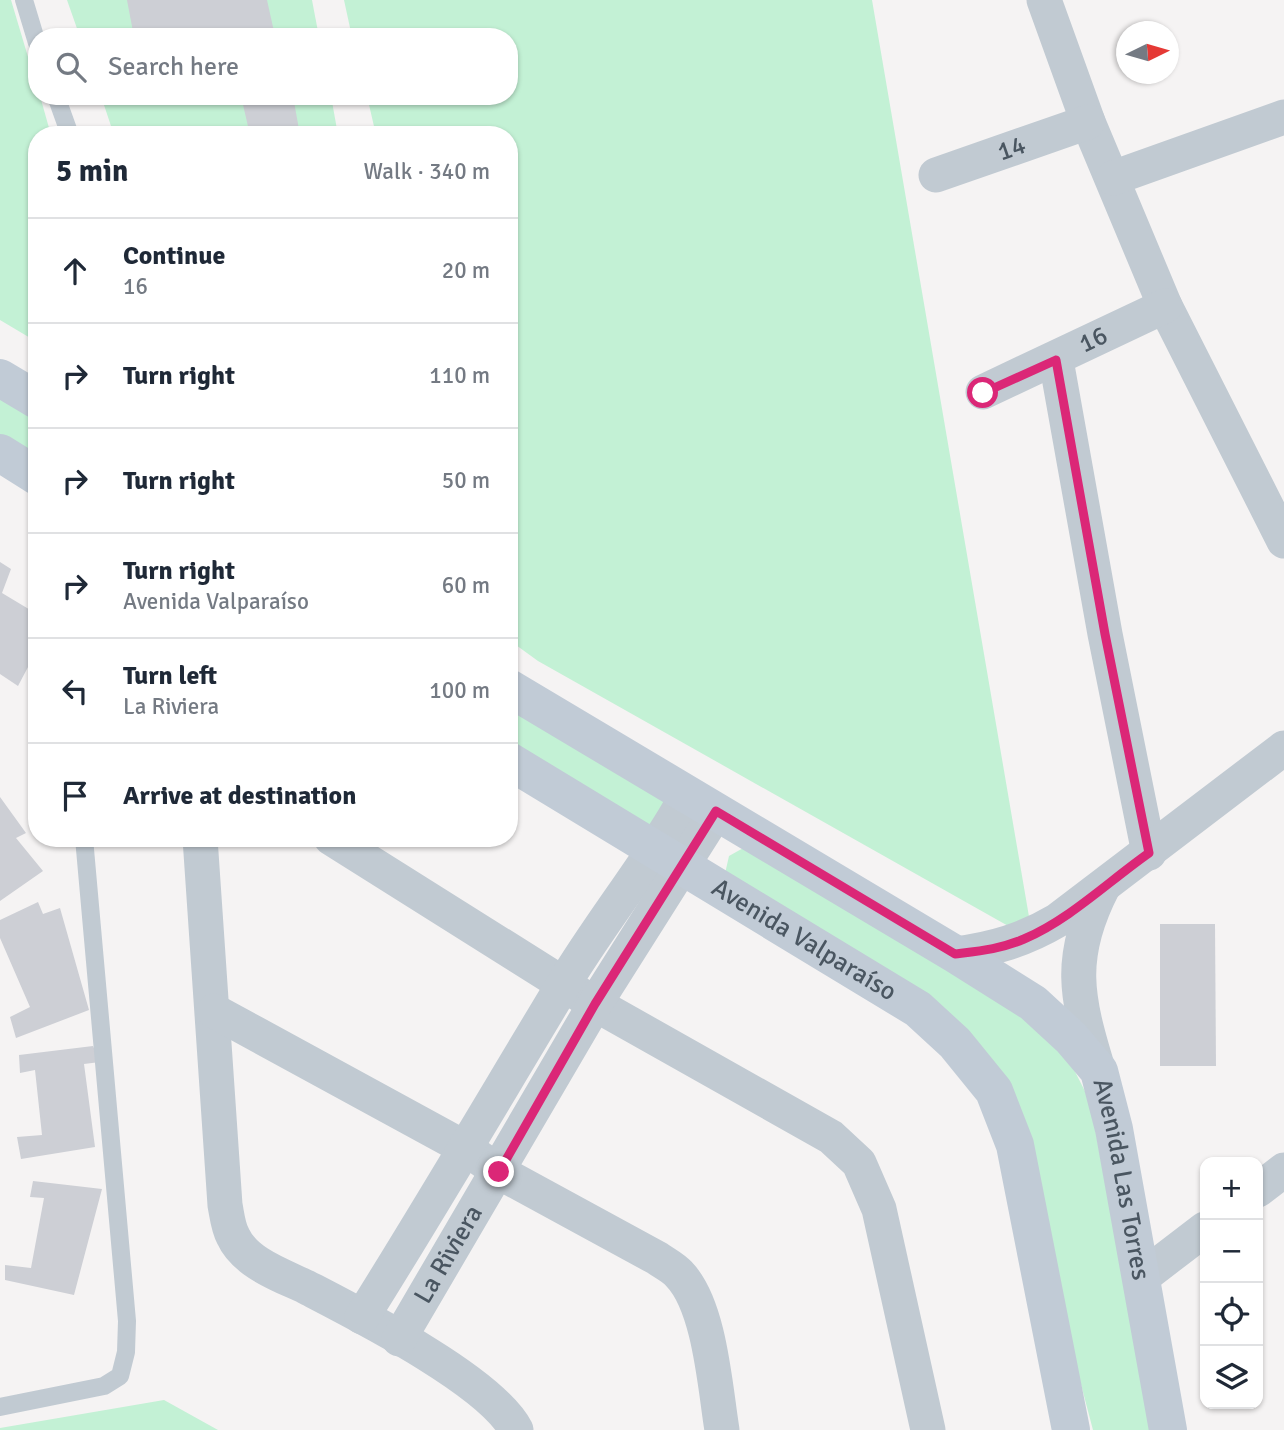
<!DOCTYPE html>
<meta charset="utf-8">
<style>
body{margin:0;font-family:Signika,sans-serif;background:#f6f6f7;color:#1f2937}
.controls{position:absolute;right:21px;bottom:21px;display:grid;overflow:hidden;border-radius:14px;box-shadow:0 2px 5px #0004}
.controls button{width:63px;height:63px;display:grid;place-items:center;padding:0;border:0;border-bottom:2px solid #e0e1e3;background:#fff;color:#1f2937;font:35px sans-serif}
.compass{position:absolute;left:1116px;top:21px;width:63px;height:63px;border-radius:50%;background:#fff;box-shadow:0 2px 5px #0004;rotate:85deg}
.stop{position:absolute;width:21px;height:21px;margin:-16px;border:5px solid #db2777;border-radius:50%;background:#fff}
.stop.end{background:#db2777;border-color:#fff;box-shadow:0 2px 7px #0008}
.list{margin:0;padding:0;list-style:none}
h2{display:flex;justify-content:space-between;align-items:center;height:91px;margin:0;padding:0 28px;font-size:30px}
h2 small{font-size:23px;font-weight:400;color:#747a83}
.list li{display:grid;grid-template-columns:46px 1fr auto;gap:21px;align-items:center;box-sizing:border-box;height:105px;padding:0 28px;border-top:2px solid #e0e1e3}
.list b{display:block;font-size:26px;white-space:nowrap}
.list p{margin:0;font-size:23px;white-space:nowrap;color:#747a83}
.list em{font-size:23px;font-style:normal;color:#747a83}
.icon{flex:none;width:38px;height:38px;fill:none;stroke:currentColor;stroke-width:2;stroke-linecap:round;stroke-linejoin:round}
.map{position:relative;flex:none;width:1284px;height:1430px;overflow:hidden}
.search{position:absolute;background:#fff;box-shadow:0 2px 5px #0004;left:28px;top:28px;width:490px;height:77px;display:flex;align-items:center;gap:18px;box-sizing:border-box;padding:0 24px;border-radius:28px;color:#747a83;font-size:26px}
.panel{position:absolute;background:#fff;box-shadow:0 2px 5px #0004;left:28px;top:126px;width:490px;height:721px;border-radius:28px}
.map>svg:first-child{display:block}
</style>
<div class="map">
<svg width="1284" height="1430" viewBox="0 0 1284 1430">
<rect width="100%" height="100%" fill="#f5f3f3"/>
<!-- green -->
<g fill="#c3f1d5">
<polygon points="0,0 11,0 37,87 37,96 40,96 51,135 37,135 37,342 0,320"/>
<polygon points="67,0 312,0 319,37 80,37"/>
<polygon points="344,0 872,0 1033,940 538,661 509,640 509,135 376,135 367,96 509,96 509,37 352,37"/>
<polygon points="101,96 331,96 338,135 114,135"/>
<polygon points="0,385 37,408 37,461 0,439"/>
<polygon points="509,700 673,802 664,834 509,747"/>
<polygon points="745,847 1030,1020 1066,1054 1090,1101 1151,1430 1093,1430 1003,1088 724,878 729,856"/>
<polygon points="164,1400 218,1430 0,1430 0,1428"/>
</g>
<!-- building -->
<g fill="#cdcfd5">
<polygon points="127,0 267,0 275,36 134,37"/>
<polygon points="241,96 293,96 300,135 250,135"/>
<polygon points="0,562 11,569 2,593 37,614 37,650 18,686 0,674"/>
<polygon points="0,797 26,833 16,838 43,871 0,901"/>
<polygon points="38,902 43,914 60,908 89,1010 16,1038 10,1017 30,1007 0,938 0,920"/>
<polygon points="1160,924 1215,924 1216,1066 1160,1066"/>
<polygon points="93,1046 100,1062 84,1064 95,1147 21,1159 17,1137 42,1135 35,1070 20,1073 19,1055"/>
<polygon points="33,1181 102,1189 74,1295 5,1280 5,1265 31,1268 44,1198 30,1197"/>
</g>
<g fill="none" stroke-linecap="round" stroke-linejoin="round">
<!-- lane -->
<g stroke="#c1cad2" stroke-width="18">
<polyline points="24,0 37,43"/>
<polyline points="56,96 70,135"/>
<polyline points="0,1407 104,1386 120,1376 126,1352 127,1321 84,838"/>
</g>
<!-- street -->
<g stroke="#c1cad2" stroke-width="35">
<polyline points="1044,0 1088,122 1165,306 1284,541"/>
<path id="s1" d="M936 175 1088 122"/>
<polyline points="1113,178 1284,117"/>
<polyline points="1056,360 1105,634 1149,853"/>
<path id="s2" d="M983 392 1165 306"/>
<path d="M200 838 225 1205C227 1215 228 1227 233 1236 245 1263 281 1275 306 1287 358 1314 491 1381 516 1430"/>
<polyline points="331,838 595,1004 831,1137 859,1163 879,1209 928,1430"/>
<path d="M955 954C994 949 1024 940 1058 920L1284 748"/>
<path d="M214 1011 467 1149 499 1172 657 1258C664 1263 674 1268 679 1274 710 1306 715 1387 722 1430"/>
<path d="M1098 1069C1076 997 1067 957 1103 887"/>
<polyline points="1258,1190 1284,1170"/>
<polyline points="1141,1278 1205,1229"/>
<path d="M362 1317C431 1207 496 1096 563 985 602 920 651 861 688 794"/>
<path id="s3" d="M399 1339 595 1004 717 811"/>
</g>
<!-- secondary -->
<g stroke="#c1cbd6" stroke-width="38">
<polyline points="0,378 37,400"/>
<polyline points="0,453 37,476"/>
<path id="s4" d="M509 688 955 954 1033 1003 1071 1038 1099 1071 1114 1129 1168 1430"/>
<path id="s5" d="M509 761 918 1009 955 1043 994 1091 1015 1145 1071 1430"/>
</g>
</g>
<g fill="none" stroke-linecap="round" stroke-linejoin="round">
<!-- route -->
<path stroke="#db2777" stroke-width="9" d="M499 1172 595 1004 716 811 955 954C979 951 1001 949 1024 939 1069 920 1109 881 1149 853L1105 634 1056 360 983 393"/>
</g>
<g text-anchor="middle" dominant-baseline="central" stroke-width="7" stroke-linejoin="round" paint-order="stroke">
<!-- street labels -->
<g font-size="26" fill="#4a5661" stroke="#fff">
<text stroke="none"><textPath href="#s1" startOffset="80">14</textPath></text>
<text stroke="none"><textPath href="#s2" startOffset="122">16</textPath></text>
<text stroke="none"><textPath href="#s5" startOffset="345">Avenida Valparaíso</textPath></text>
<text stroke="none"><textPath href="#s4" startOffset="817">Avenida Las Torres</textPath></text>
<text stroke="none"><textPath href="#s3" startOffset="98">La Riviera</textPath></text>
</g>
</g>
</svg>
<div class="controls">
<button>+</button>
<button>−</button>
<button><svg class="icon" aria-label="locate" viewBox="0 0 24 24"><circle cx="12" cy="12" r="6"/><path d="M12 2v4M12 18v4M2 12h4M18 12h4"/></svg></button>
<button><svg class="icon" aria-label="layers" viewBox="0 0 24 24"><path d="M12 4l9 5-9 5-9-5zM3 14l9 5 9-5"/></svg></button>
</div>
<svg class="compass" viewBox="-18 -18 36 36"><path d="M0-13l5 13h-10z" fill="#e53935"/><path d="M0 13l5-13h-10z" fill="#747a83"/></svg>
<div class="stop" style="left:983px;top:393px"></div>
<div class="stop end" style="left:499px;top:1172px"></div>
<div class="search"><svg class="icon" aria-label="search" viewBox="0 0 24 24"><circle cx="10" cy="10" r="6"/><path d="M15 15l6 6"/></svg>Search here</div>
<section class="panel">
<h2>5 min<small>Walk · 340 m</small></h2>
<ul class="list">
<li><svg class="icon" aria-label="ahead" viewBox="0 0 24 24"><path d="M12 20V5M6 11l6-6 6 6"/></svg><div><b>Continue</b><p>16</p></div><em>20 m</em></li>
<li><svg class="icon" aria-label="right" viewBox="0 0 24 24"><path d="M7 20v-9h11M14 6l5 5-5 5"/></svg><div><b>Turn right</b></div><em>110 m</em></li>
<li><svg class="icon" aria-label="right" viewBox="0 0 24 24"><path d="M7 20v-9h11M14 6l5 5-5 5"/></svg><div><b>Turn right</b></div><em>50 m</em></li>
<li><svg class="icon" aria-label="right" viewBox="0 0 24 24"><path d="M7 20v-9h11M14 6l5 5-5 5"/></svg><div><b>Turn right</b><p>Avenida Valparaíso</p></div><em>60 m</em></li>
<li><svg class="icon" aria-label="left" viewBox="0 0 24 24"><path d="M17 20v-9H6M10 6l-5 5 5 5"/></svg><div><b>Turn left</b><p>La Riviera</p></div><em>100 m</em></li>
<li><svg class="icon" aria-label="arrive" viewBox="0 0 24 24"><path d="M6 21V4h12l-3 4 3 4H6"/></svg><div><b>Arrive at destination</b></div></li>
</ul>
</section>
</div>
